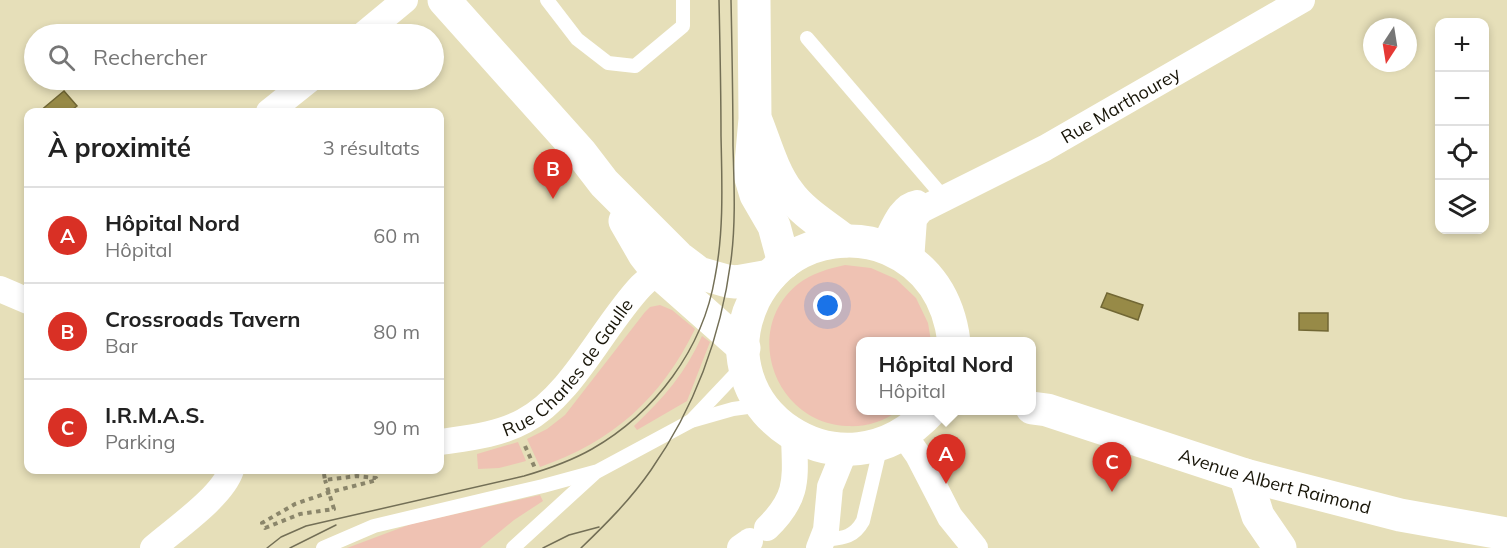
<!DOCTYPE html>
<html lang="fr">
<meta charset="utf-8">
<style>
body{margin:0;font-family:Mulish,sans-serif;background:#f6f6f6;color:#222}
.controls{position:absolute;right:18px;top:18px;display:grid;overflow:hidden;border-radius:12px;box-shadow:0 3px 9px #0003}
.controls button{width:54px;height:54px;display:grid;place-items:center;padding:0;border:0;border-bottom:2px solid #e0e0e0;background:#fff;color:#222;font:30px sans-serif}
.compass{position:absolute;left:1363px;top:18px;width:54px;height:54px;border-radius:50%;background:#fff;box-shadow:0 3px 9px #0003;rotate:192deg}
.you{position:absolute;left:828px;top:306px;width:21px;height:21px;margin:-15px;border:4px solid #fff;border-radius:50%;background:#1a73e8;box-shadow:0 0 0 9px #1a73e833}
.badge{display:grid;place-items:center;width:39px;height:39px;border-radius:50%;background:#d93025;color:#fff;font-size:20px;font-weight:700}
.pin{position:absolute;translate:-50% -50px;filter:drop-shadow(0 2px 3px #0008)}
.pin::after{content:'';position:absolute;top:32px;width:21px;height:18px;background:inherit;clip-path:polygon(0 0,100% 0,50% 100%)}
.popup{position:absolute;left:856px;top:337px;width:180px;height:78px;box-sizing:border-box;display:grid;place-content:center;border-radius:12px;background:#fff;filter:drop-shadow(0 2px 4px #0005);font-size:20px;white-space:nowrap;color:#767676}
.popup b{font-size:22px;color:#222}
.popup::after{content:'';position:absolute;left:50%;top:100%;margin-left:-12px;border:12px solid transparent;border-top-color:#fff}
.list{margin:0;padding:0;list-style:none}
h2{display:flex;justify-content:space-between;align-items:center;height:78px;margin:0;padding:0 24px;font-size:26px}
h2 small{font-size:20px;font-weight:400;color:#767676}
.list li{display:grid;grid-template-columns:39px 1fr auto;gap:18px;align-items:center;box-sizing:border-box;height:96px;padding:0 24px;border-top:2px solid #e0e0e0}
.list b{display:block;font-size:22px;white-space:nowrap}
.list p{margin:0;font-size:20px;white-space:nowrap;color:#767676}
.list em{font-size:20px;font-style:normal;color:#767676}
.icon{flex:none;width:33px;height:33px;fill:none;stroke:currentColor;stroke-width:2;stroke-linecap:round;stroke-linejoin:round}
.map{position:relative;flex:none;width:1507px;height:548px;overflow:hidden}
.search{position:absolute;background:#fff;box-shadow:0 3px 9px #0003;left:24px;top:24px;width:420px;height:66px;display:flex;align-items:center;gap:15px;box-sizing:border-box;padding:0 21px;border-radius:33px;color:#767676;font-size:22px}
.panel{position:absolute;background:#fff;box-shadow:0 3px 9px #0003;left:24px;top:108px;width:420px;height:366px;border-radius:12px}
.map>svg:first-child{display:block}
</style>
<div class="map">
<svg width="1507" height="548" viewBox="0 0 1507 548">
<rect width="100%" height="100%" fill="#e6dfb9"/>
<!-- green -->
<g fill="#efc2b3">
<path d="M845 265 871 268 896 279 916 298 928 323 931 341 860 342V410L898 411C883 422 866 427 847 426 775 423 741 330 798 284 812 273 828 269 845 265Z"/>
<path d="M660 305 672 310 695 329C661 399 612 442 540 467L527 439 547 429 565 415 645 312 650 307Z"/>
<path d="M702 336 710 342 687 401 637 430 634 426C663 399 686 372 702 336Z"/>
<polygon points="518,442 526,461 499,468 478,469 477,454"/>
<polygon points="540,495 543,501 514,520 480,548 347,548 411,524"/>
</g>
<!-- water -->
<g fill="#978a47" stroke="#716734" stroke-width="1.5">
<polygon points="64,91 77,106 69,112 39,112"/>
<polygon points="1107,293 1143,305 1138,320 1101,307"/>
<polygon points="1299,313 1328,313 1328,331 1299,330"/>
</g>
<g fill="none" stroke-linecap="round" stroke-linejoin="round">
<!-- path -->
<g stroke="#8b866b" stroke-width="4" stroke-dasharray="4.5 4.5" stroke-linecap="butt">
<polyline points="525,446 535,468"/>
<polyline points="324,474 325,480 357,476 376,478 377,480 327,493 295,504 262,523 265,528 300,514 334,509 325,480"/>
</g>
<!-- lane -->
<g stroke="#fff" stroke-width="14">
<polyline points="547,0 577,39 608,63 635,66 683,26 683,0"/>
<polyline points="807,38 945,199"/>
<polyline points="691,421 744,365"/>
<path d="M823 540C841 538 853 539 863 521L881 445"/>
<polyline points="323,548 374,526 543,486 598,471 691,421 733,409 762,405"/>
<polyline points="513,548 596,472"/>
</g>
<!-- street -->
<g stroke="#fff" stroke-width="26">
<polyline points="364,34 405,0"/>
<polyline points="269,112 309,80"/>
<path d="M883 247C892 232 899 206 917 203"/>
<path id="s1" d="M911 261 914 219 921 210 1045 148 1302 0"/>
<polyline points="0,289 28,301"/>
<polyline points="904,435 918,455 950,517 975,548"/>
<path id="s2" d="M440 442C467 438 499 435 524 421 572 396 603 326 641 286 650 277 662 269 673 261"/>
<path d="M767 528C800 496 795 478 794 435"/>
<path d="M153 548C176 528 222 497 231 470"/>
<polyline points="740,548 750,541"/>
<polyline points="819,548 826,530 830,487 845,450"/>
</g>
<!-- secondary -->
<g stroke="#fff" stroke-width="33">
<polyline points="444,0 581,153 604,183 678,257 699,273 727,281 736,282 770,276"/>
<polyline points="754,0 755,119 750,175 756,195 774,226 784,263"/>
<path d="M757 123C766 146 773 172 788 192 802 212 826 226 845 241"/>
<polyline points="625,221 644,254 658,272 744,348"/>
<path id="s3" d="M1032 408 1047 410 1245 475 1400 515 1507 534"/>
<path d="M931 410C843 506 702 409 754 300 764 280 781 262 801 252 828 239 861 237 889 249 928 266 949 300 954 342"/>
<polyline points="1245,475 1258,516 1280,548"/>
</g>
<!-- tram -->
<g stroke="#736f56" stroke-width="1.5">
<path d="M267 548 281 537 306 526 524 476C548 469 571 461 592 449 655 413 703 349 715 277 724 231 722 183 721 136 721 91 720 45 719 0"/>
<polyline points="290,548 336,525"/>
<polyline points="543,548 569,535 599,527"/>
<path d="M581 548C606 524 631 499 651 470 695 407 721 335 731 260 736 222 734 183 733 146 733 97 732 49 731 0"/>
</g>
</g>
<g text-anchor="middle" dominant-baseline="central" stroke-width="4.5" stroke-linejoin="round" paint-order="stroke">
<!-- street labels -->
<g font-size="18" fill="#171407" stroke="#fff">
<text stroke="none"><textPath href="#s1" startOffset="279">Rue Marthourey</textPath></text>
<text stroke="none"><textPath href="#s2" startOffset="156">Rue Charles de Gaulle</textPath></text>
<text stroke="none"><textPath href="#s3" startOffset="254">Avenue Albert Raimond</textPath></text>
</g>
</g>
</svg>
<div class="controls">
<button>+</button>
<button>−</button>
<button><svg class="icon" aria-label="locate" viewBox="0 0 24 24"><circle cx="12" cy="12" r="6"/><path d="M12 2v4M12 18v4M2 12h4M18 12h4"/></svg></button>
<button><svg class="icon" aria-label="layers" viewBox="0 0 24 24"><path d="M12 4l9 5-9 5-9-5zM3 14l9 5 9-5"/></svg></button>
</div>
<svg class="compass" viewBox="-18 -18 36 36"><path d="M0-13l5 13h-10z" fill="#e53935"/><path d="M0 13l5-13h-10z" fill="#767676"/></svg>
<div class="you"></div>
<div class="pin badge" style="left:946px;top:484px">A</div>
<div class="popup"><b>Hôpital Nord</b>Hôpital</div>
<div class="pin badge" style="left:553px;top:199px">B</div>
<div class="pin badge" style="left:1112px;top:492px">C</div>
<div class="search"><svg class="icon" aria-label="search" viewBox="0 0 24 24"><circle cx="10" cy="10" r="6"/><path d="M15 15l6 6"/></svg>Rechercher</div>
<section class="panel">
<h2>À proximité<small>3 résultats</small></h2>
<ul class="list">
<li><span class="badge">A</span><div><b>Hôpital Nord</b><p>Hôpital</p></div><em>60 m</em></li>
<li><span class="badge">B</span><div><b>Crossroads Tavern</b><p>Bar</p></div><em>80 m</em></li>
<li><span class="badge">C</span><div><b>I.R.M.A.S.</b><p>Parking</p></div><em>90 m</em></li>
</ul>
</section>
</div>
